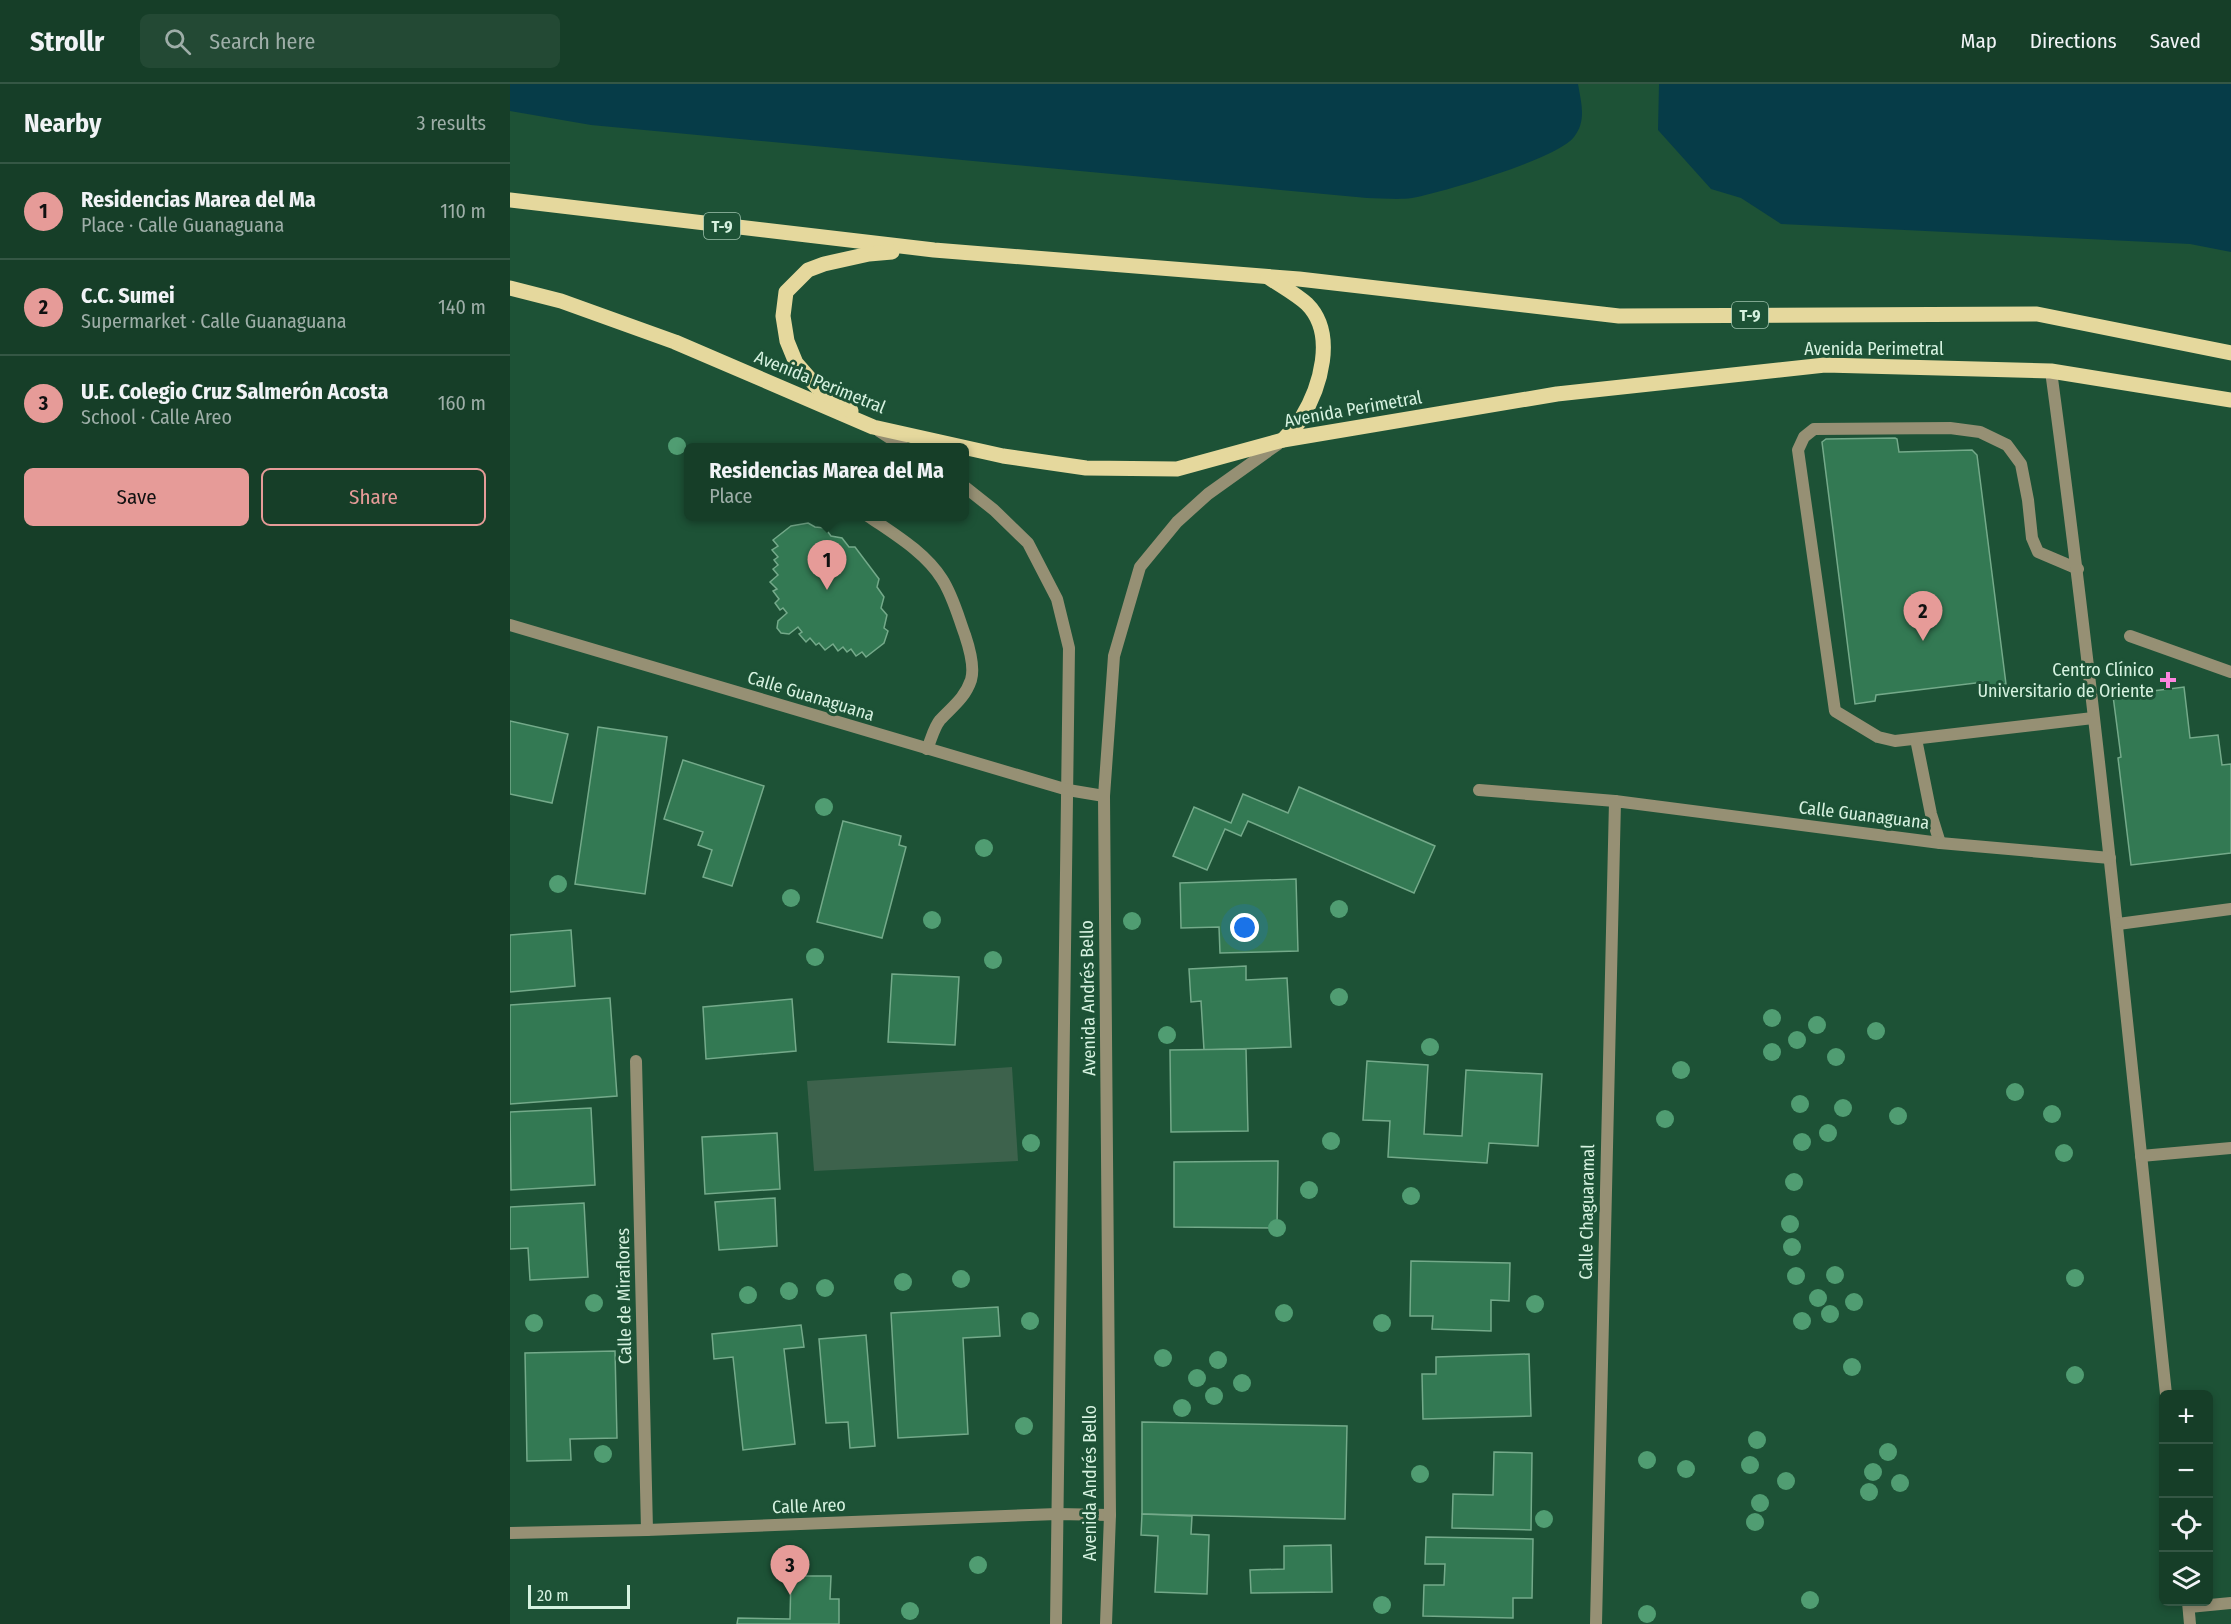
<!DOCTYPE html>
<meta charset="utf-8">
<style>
body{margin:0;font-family:"Fira Sans Condensed",sans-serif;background:#234934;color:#f1f3f6}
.controls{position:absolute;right:18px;bottom:18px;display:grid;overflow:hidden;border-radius:9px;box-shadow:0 3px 9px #0003}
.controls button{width:54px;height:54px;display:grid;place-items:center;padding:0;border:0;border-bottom:2px solid #355745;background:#163e28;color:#f1f3f6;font:30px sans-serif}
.scale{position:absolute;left:18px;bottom:15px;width:102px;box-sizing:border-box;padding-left:6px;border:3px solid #d6f2e0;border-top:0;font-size:16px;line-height:21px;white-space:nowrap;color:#d6f2e0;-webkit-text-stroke:4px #1d5236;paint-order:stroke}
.you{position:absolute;left:735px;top:844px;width:21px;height:21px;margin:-15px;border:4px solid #fff;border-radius:50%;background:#1a73e8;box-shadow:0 0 0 9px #1a73e833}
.badge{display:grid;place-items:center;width:39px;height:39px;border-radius:50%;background:#e69b98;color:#111;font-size:20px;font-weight:700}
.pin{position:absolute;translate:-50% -50px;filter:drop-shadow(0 2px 3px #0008)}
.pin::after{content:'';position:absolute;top:32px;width:21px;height:18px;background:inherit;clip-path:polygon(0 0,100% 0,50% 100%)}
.popup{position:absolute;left:174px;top:359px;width:285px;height:78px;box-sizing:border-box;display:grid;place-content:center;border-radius:9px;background:#163e28;filter:drop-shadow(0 2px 4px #0005);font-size:20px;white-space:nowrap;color:#9eaea8}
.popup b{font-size:22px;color:#f1f3f6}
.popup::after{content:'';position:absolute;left:50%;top:100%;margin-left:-12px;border:12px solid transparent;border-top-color:#163e28}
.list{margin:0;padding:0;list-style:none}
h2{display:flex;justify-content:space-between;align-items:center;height:78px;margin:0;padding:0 24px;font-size:26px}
h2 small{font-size:20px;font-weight:400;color:#9eaea8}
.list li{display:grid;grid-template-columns:39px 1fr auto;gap:18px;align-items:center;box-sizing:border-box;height:96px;padding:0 24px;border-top:2px solid #355745}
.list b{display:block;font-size:22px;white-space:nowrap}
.list p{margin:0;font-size:20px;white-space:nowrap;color:#9eaea8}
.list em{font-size:20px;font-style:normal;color:#9eaea8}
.actions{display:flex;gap:12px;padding:18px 24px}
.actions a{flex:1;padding:14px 0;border:2px solid #e69b98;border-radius:9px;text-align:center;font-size:21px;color:#e69b98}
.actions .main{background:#e69b98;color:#111}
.icon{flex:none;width:33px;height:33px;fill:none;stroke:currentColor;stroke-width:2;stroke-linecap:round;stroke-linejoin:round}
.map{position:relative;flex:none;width:1721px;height:1540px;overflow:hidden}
header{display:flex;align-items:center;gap:36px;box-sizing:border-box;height:84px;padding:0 30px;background:#163e28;border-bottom:2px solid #355745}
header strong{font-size:28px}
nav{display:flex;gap:33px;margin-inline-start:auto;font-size:21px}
.search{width:420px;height:54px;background:#234934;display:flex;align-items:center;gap:15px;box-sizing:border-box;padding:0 21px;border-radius:9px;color:#9eaea8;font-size:22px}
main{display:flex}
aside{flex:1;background:#163e28}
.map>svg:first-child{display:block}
</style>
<header>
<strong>Strollr</strong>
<div class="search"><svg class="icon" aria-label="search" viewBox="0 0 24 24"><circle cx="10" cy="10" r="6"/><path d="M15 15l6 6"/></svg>Search here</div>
<nav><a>Map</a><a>Directions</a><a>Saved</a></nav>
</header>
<main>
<aside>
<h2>Nearby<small>3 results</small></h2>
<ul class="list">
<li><span class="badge">1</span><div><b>Residencias Marea del Ma</b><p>Place · Calle Guanaguana</p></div><em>110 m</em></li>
<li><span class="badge">2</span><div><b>C.C. Sumei</b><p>Supermarket · Calle Guanaguana</p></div><em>140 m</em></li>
<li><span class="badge">3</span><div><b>U.E. Colegio Cruz Salmerón Acosta</b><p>School · Calle Areo</p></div><em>160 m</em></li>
</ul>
<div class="actions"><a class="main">Save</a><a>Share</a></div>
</aside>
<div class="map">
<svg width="1721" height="1540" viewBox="0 0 1721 1540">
<rect width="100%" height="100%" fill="#1d5236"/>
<!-- green -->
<polygon fill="#3d624c" points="502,983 508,1077 304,1087 297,997"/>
<!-- water -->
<g fill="#063c48">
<path d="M0 0H1068C1071 18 1077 37 1064 53 1047 75 933 108 902 114 888 116 871 114 857 114L81 41 0 27Z"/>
<polygon points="1149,0 1721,0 1721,168 1680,160 1271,140 1231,114 1201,105 1148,46"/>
</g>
<!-- building -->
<g fill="#337953" stroke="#74aa8a" stroke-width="1.5">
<polygon points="1385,354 1387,355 1389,368 1462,366 1467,371 1496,600 1477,603 1474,598 1366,611 1365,617 1345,620 1312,358 1316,355"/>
<polygon points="298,439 305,443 315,444 321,452 332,454 339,463 345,463 369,495 367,503 374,513 371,524 377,531 374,544 378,547 374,559 356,573 352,568 346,572 341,565 337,568 333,563 328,567 323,560 315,566 309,559 306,561 300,554 296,558 289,550 292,548 288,543 279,550 271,549 267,544 268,537 277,529 273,524 270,526 265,519 269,515 263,507 267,505 260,498 268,491 263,485 268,481 264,476 268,473 262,466 268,462 263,456 281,442"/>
<polygon points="1674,603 1680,654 1708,651 1712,681 1721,680 1721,769 1621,781 1608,674 1611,673 1603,612"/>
<polygon points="0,637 58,650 42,719 0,710"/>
<polygon points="88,643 157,653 135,810 65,800"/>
<polygon points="173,676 254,702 222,802 193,793 202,766 188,761 193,748 154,735"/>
<polygon points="789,703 925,762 904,809 738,737 731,752 715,745 697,786 663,772 684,723 721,739 733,710 778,729"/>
<polygon points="333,737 391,752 389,761 396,763 372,854 307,838"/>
<polygon points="786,795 788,867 710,869 709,843 671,844 670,799"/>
<polygon points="61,846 65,902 0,908 0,851"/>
<polygon points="736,882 736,896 777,894 781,963 694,966 691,917 681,918 679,885"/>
<polygon points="382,890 449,893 445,961 378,958"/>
<polygon points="100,914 107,1012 0,1020 0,921"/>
<polygon points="282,915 286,967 196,975 193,923"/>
<polygon points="736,965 738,1047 661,1048 660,966"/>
<polygon points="857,977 918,981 914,1050 952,1052 956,986 1032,990 1028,1062 979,1059 977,1079 878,1073 880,1037 853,1036"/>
<polygon points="81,1024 85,1101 1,1106 0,1028"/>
<polygon points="267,1049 270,1105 195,1110 192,1053"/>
<polygon points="768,1077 767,1144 664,1143 664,1078"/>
<polygon points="265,1114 267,1162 209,1166 205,1118"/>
<polygon points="74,1119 78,1193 20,1196 18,1164 0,1165 0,1123"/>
<polygon points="901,1177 1000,1179 999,1217 981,1216 981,1247 922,1245 923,1232 900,1232"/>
<polygon points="488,1223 490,1252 453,1254 458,1350 388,1354 381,1229"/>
<polygon points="291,1241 294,1263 274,1265 285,1360 233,1366 223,1273 204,1275 202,1250"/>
<polygon points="356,1251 365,1362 340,1364 338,1338 316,1339 309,1255"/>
<polygon points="105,1267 107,1354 60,1355 61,1376 17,1377 15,1269"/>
<polygon points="1019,1270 1021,1332 913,1335 912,1290 926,1290 926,1273"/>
<polygon points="632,1338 837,1342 835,1435 632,1430"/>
<polygon points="984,1368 1022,1369 1021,1446 942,1444 943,1410 983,1411"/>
<polygon points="632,1430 682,1432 681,1450 699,1451 697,1510 645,1508 648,1452 631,1451"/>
<polygon points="916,1453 1023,1455 1022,1514 1003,1514 1003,1534 913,1532 914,1501 934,1501 935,1480 915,1480"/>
<polygon points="821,1461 822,1508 741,1509 740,1486 774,1485 774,1462"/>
<polygon points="281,1492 321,1492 320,1515 329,1515 329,1540 227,1540 228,1534 280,1535"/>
</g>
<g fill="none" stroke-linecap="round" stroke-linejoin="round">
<!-- lane -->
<g stroke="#969074" stroke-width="12">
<path d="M358 432C384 450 415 468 432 495 443 512 448 532 455 551 459 563 465 583 461 596 455 614 442 623 430 636 424 643 421 656 417 665"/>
<polyline points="1568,485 1528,468 1522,454 1518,416 1511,380 1497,361 1470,348 1440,344 1304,345 1294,353 1288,366 1325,627 1368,653 1385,657 1583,634"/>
<polyline points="1620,552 1721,588"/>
<polyline points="1406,655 1421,730 1430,759"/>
<polyline points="969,706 1105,717"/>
</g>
<!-- street -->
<g stroke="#969074" stroke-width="12">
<path d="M1541 287C1587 627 1620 969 1656 1310"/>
<polyline points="369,347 395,364"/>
<polyline points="455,403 484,426 518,459 547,515 559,564 546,1540"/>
<polyline points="0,541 558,706 594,712"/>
<polyline points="1608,840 1721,825"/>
<polyline points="126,977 137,1446"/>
<polyline points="1631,1072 1721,1064"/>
<polyline points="0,1449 137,1446 547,1430 600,1431"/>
<polyline points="1678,1518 1680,1540"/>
<polyline points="1679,1523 1721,1519"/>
<polyline points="596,1540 600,1431 594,712 604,572 630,483 667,438 698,410 768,360"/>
<polyline points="1086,1540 1105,717 1430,759 1600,774"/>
</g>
<!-- primary -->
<g stroke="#e5d89d" stroke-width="15">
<polyline points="0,116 424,166 789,195 1109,232 1527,230 1721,269"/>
<path d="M758 193C771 202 786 210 797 220 827 250 810 304 791 335 787 342 779 349 773 356"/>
<polyline points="0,204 51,217 165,258 363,343 493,372 576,384 667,385 773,356 1047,310 1315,281 1541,287 1721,316"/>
<polyline points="341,327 307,303 286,279 277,257 273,232 276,208 298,186 314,180 359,170 382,168"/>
</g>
</g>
<!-- trees -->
<g fill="#509d72">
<circle cx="167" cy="362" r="9"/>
<circle cx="314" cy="723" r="9"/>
<circle cx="474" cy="764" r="9"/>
<circle cx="48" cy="800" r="9"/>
<circle cx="281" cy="814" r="9"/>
<circle cx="829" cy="825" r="9"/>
<circle cx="422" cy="836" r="9"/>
<circle cx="622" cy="837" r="9"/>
<circle cx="305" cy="873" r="9"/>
<circle cx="483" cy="876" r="9"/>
<circle cx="829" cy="913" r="9"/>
<circle cx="1262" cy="934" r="9"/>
<circle cx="1307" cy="941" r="9"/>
<circle cx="1366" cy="947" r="9"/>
<circle cx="657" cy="951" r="9"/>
<circle cx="1287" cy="956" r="9"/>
<circle cx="920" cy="963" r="9"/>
<circle cx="1262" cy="968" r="9"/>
<circle cx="1326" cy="973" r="9"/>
<circle cx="1171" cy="986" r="9"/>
<circle cx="1505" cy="1008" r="9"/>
<circle cx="1290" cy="1020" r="9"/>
<circle cx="1333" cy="1024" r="9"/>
<circle cx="1542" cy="1030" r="9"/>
<circle cx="1388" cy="1032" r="9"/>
<circle cx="1155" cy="1035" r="9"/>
<circle cx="1318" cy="1049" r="9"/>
<circle cx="821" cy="1057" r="9"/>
<circle cx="1292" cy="1058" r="9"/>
<circle cx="521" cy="1059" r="9"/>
<circle cx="1554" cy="1069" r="9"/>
<circle cx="1284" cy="1098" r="9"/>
<circle cx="799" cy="1106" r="9"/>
<circle cx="901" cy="1112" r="9"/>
<circle cx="1280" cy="1140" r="9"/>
<circle cx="767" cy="1144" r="9"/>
<circle cx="1282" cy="1163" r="9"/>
<circle cx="1325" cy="1191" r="9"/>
<circle cx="1286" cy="1192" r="9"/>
<circle cx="1565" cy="1194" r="9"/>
<circle cx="451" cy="1195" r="9"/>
<circle cx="393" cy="1198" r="9"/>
<circle cx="315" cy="1204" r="9"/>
<circle cx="279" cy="1207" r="9"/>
<circle cx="238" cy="1211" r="9"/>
<circle cx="1308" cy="1214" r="9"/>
<circle cx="1344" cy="1218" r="9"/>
<circle cx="84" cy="1219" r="9"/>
<circle cx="1025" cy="1220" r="9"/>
<circle cx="774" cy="1229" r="9"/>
<circle cx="1320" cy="1230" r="9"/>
<circle cx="520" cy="1237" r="9"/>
<circle cx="1292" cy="1237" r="9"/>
<circle cx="24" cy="1239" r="9"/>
<circle cx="872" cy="1239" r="9"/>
<circle cx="653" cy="1274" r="9"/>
<circle cx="708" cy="1276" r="9"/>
<circle cx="1342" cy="1283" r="9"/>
<circle cx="1565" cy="1291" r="9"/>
<circle cx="687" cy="1294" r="9"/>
<circle cx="732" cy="1299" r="9"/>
<circle cx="704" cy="1312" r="9"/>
<circle cx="672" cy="1324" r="9"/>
<circle cx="514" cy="1342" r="9"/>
<circle cx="1247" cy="1356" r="9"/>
<circle cx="1378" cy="1368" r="9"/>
<circle cx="93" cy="1370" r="9"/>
<circle cx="1137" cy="1376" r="9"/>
<circle cx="1240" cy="1381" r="9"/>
<circle cx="1176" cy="1385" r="9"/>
<circle cx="1363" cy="1388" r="9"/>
<circle cx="910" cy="1390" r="9"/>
<circle cx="1276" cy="1397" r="9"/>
<circle cx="1390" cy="1399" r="9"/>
<circle cx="1359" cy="1408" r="9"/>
<circle cx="1250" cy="1419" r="9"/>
<circle cx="1034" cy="1435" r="9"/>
<circle cx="1245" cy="1438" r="9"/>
<circle cx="468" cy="1481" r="9"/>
<circle cx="1300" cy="1516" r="9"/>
<circle cx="872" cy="1521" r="9"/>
<circle cx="400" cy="1527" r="9"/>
<circle cx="1137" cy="1530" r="9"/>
</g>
<!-- markers -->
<path fill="#fe85e0" stroke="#1d5236" stroke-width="2" d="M1655 587h6v6h6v6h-6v6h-6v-6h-6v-6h6z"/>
<g text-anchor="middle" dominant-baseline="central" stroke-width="6" stroke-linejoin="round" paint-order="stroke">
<!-- shield labels -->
<g fill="#1d5236" stroke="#9ec2ad" stroke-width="1.5">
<rect x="194" y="129" width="36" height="26" rx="4.5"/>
<rect x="1222" y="218" width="36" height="26" rx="4.5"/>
</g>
<g font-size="16" font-weight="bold" fill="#d6f2e0">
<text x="212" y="142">T-9</text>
<text x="1240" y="231">T-9</text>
</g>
<!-- street labels -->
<g font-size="18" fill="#d6f2e0" stroke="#1d5236">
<text x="1364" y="265">Avenida Perimetral</text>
<text transform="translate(310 298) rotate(22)">Avenida Perimetral</text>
<text transform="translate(843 325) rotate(-10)">Avenida Perimetral</text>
<text transform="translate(301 612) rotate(17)">Calle Guanaguana</text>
<text transform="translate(1354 731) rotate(7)">Calle Guanaguana</text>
<text transform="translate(578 914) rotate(-91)">Avenida Andrés Bello</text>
<text transform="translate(1077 1128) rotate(-89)">Calle Chaguaramal</text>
<text transform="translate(114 1212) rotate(-91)">Calle de Miraflores</text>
<text transform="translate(580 1399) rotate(-90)">Avenida Andrés Bello</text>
<text transform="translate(299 1422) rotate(-2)">Calle Areo</text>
</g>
<!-- poi labels -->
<g font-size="18" fill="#d6f2e0" stroke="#1d5236" text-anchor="end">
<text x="1644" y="586">Centro Clínico<tspan x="1644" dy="21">Universitario de Oriente</tspan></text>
</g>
</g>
</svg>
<div class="controls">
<button>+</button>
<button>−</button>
<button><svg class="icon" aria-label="locate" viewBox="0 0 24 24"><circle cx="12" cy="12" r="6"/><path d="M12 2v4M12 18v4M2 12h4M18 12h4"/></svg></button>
<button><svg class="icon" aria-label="layers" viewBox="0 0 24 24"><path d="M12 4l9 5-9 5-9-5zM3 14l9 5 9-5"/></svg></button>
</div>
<div class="scale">20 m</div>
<div class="you"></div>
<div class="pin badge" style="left:317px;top:506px">1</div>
<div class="popup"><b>Residencias Marea del Ma</b>Place</div>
<div class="pin badge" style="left:1413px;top:557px">2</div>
<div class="pin badge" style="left:280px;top:1511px">3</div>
</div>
</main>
